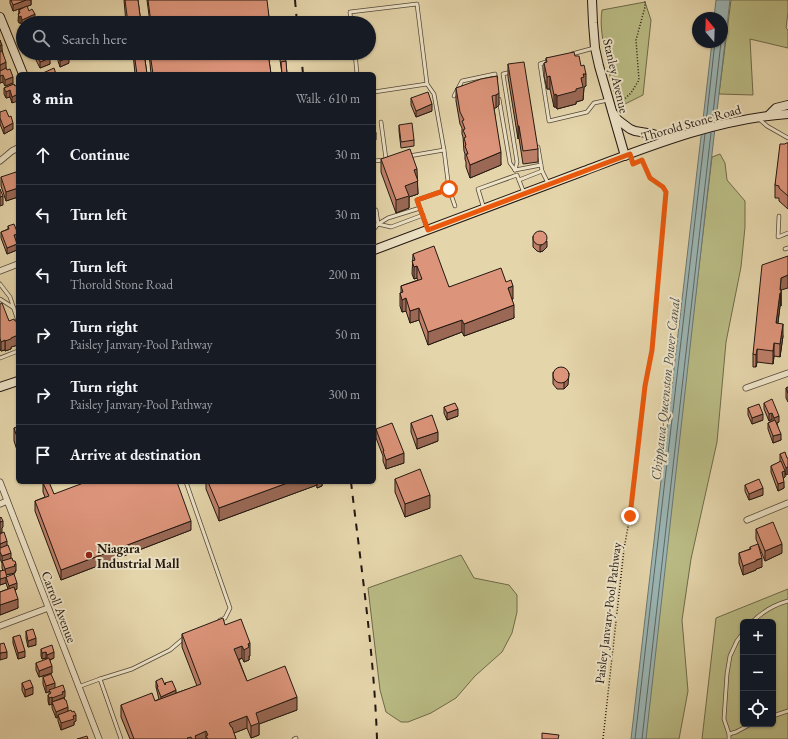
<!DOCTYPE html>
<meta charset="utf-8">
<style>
body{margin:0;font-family:"EB Garamond",serif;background:#20242c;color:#f1f3f6}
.controls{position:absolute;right:12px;bottom:12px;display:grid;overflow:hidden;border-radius:6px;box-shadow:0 1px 3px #0004}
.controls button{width:36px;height:36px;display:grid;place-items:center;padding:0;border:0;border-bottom:1px solid #363941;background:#171b24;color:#f1f3f6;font:20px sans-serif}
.compass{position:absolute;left:692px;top:12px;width:36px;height:36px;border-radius:50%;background:#171b24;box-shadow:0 1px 3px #0004;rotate:341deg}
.stop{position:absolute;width:12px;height:12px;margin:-9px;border:3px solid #ea580c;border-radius:50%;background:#fff}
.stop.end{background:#ea580c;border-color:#fff;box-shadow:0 1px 4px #0008}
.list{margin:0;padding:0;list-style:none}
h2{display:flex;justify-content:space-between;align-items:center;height:52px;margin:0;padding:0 16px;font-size:17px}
h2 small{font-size:13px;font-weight:400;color:#9ea1a6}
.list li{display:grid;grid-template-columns:26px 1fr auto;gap:12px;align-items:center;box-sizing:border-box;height:60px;padding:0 16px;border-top:1px solid #363941}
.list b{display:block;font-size:15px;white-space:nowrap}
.list p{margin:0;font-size:13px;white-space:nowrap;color:#9ea1a6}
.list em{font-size:13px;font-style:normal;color:#9ea1a6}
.icon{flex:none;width:22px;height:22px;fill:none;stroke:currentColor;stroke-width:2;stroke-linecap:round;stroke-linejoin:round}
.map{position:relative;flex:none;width:788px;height:739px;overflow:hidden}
.search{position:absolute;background:#171b24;box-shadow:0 1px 3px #0004;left:16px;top:16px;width:360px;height:44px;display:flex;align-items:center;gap:10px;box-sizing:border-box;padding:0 14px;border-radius:22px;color:#9ea1a6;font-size:15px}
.panel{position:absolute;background:#171b24;box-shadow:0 1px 3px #0004;left:16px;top:72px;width:360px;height:412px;border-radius:6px}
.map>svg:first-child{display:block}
</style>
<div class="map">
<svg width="788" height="739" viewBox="0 0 788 739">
<rect width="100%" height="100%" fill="#e5d5ab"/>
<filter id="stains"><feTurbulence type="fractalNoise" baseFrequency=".005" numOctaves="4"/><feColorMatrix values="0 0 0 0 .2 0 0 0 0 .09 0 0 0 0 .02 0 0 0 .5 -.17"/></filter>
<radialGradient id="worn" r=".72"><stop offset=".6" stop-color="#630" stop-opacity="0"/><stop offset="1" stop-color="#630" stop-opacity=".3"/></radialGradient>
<!-- green -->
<g fill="#babc85" stroke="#6e6a4b" fill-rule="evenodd">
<polygon points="731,0 788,0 788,12 786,28 788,30 788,48 750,39 753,95 719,94"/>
<path d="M645 2 651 20 643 95 619 107C612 87 608 68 604 47 602 35 600 23 602 10Z"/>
<polygon points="720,154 725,163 727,180 745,201 745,227 741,267 726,342 717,442 691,559 682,620 688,691 679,739 643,739 712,157"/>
<polygon points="461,555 474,578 509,585 517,595 517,612 512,633 502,652 475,676 456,698 431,713 408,722 401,722 386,712 380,690 368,588"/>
<path d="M788 589V739H702L716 618ZM743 622H773V724H743Z"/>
</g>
<!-- water -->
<polygon fill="#9bb6b5" stroke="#6b7773" points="716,0 730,0 708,188 646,739 631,739 712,42 722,42 722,18 714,18"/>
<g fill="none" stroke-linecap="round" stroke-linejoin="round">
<!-- shore -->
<g stroke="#5e6763" stroke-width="1">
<polyline points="712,122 721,42"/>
<polyline points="706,123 715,42"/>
<polyline points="635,739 705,134"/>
<polyline points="642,739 711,133"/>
</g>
<!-- lane casing -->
<g stroke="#534738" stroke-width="4.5">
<g id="lane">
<polyline points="351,23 350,12 417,4 427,84 434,94 444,150 449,189"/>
<polyline points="355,53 357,74"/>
<polyline points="572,54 594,48"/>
<polyline points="549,61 540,64 549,121 587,112 594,103 608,100"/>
<polyline points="511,72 503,74 517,162 515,170"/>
<polyline points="374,92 427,84"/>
<polyline points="454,96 462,81 495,74 496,79"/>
<polyline points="499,99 510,163 515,170"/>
<polyline points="759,119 767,126 788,138"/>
<polyline points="381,122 386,159"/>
<polyline points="538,147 541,165"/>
<polyline points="409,156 444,150"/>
<polyline points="374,161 384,160"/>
<polyline points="515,170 541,165 542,171"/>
<polyline points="519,180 542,171 548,183"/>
<polyline points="374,209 376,210 378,224 374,229"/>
<polyline points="484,209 478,189 517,175 524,193"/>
<polyline points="779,216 778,237 788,233"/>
<polyline points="378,224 391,227 423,215"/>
<polyline points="378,224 388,218 420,208"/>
<polyline points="427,228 417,200 449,189 455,206"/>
<polyline points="785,249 788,248"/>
<polyline points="0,284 10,297 18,321"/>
<polyline points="0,299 14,308"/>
<polyline points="0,358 18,351"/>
<polyline points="186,482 230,608 225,618 220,620"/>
<path d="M752 622C762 612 774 605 788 601"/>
<polyline points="100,679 132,669 170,650 183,639"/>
<polyline points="78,687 100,679 121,739"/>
<polyline points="773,716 788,711"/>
<polyline points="729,734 736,732 751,724"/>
<polyline points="294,739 296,738"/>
<polyline points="729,739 729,734 724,719 727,674 730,656 737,641 743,633"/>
</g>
</g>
<!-- street casing -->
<g stroke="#534738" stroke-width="7">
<g id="street">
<polyline points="0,161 12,151 18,148"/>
<polyline points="0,271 18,264"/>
<polyline points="746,388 788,373"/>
<polyline points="0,482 99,739"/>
<polyline points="0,504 7,501"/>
<polyline points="747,520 788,503"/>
<polyline points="0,626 48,608"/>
</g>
</g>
<!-- secondary casing -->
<g stroke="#221811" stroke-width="10">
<g id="secondary">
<polyline points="592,0 593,23 595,48 599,66 625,156"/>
<polyline points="0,17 23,74"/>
<polyline points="613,113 618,120 630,129 635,131 653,134 670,139"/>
<polyline points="769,115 776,108 788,105"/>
<path d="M374 250C444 224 514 198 584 171 650 146 717 119 788 114"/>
<polyline points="0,387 18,381"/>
</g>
</g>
<!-- path -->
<g stroke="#221811" stroke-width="1.5" stroke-dasharray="1 2" stroke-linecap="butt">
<polyline points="621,108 620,103 631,93 639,80 636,40 645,7 645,0"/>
<polyline points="603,739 624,549 630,516 645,386 652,350 666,192 663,187 650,179 642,160 633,164 632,162"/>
</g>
<!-- lane -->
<use href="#lane" stroke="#eee4c8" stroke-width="3"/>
<!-- street -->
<use href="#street" stroke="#eee4c8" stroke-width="5.5"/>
<!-- secondary -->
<use href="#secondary" stroke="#eee4c8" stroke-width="8"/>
<!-- rail -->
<g stroke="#221811" stroke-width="2" stroke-dasharray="7 7" stroke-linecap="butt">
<polyline points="295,0 297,23"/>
<polyline points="301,53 303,74"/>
<path d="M351 482C361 567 374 653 377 739"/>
</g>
</g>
<!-- wall -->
<g fill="#bd7f69" stroke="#221811">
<polygon points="10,0 31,0 31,5 13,11 10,3"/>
<polygon points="124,0 138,0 141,23 126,23"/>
<polygon points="147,0 266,0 269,17 269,23 150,23"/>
<polygon points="19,10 29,11 35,20 23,23 22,26 21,23 19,23 18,21"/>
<polygon points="0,40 6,68 13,83 5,86 3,82 0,83"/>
<polygon points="30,53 48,53 50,64 40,68 36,60 36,57 32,58"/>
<polygon points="133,53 144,53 147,74 135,74"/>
<polygon points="149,53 268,53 271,74 151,74"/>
<polygon points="279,53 285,53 287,74 282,74"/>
<polygon points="58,54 69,63 60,67 58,61"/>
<polygon points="575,56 586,86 584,87 583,100 576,102 576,104 557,109 556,107 554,107 550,89 547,89 544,76 544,63 546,63 546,58"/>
<polygon points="508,64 538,149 538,162 523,164 519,138 518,139 508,77"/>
<polygon points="497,76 499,105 496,108 494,108 501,165 470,178 466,167 466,162 465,159 465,154 464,151 463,137 462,134 462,128 460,124 456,101 456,88"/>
<polygon points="14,84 12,103 10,97 6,98 4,94 4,88"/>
<polygon points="411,98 432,111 416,117 411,105"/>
<polygon points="0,112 13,129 4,134 0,124"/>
<polygon points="374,125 376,134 376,140 374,141"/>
<polygon points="399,125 414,140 414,146 401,148 399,131"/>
<polygon points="788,143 788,209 779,201 779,198 775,198 775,185 785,144"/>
<polygon points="381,159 417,179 418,194 409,197 409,208 396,213 381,172"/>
<polygon points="18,176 18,197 6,201 1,186 1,177"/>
<polygon points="8,226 18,240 16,241 17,250 7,254 1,238 1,232 8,229"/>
<polygon points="533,236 547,247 543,251 540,252 537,251 533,247"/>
<polygon points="413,254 449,287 506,282 513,299 512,299 514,318 464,336 462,332 428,345 419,320 410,323 406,311 402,312 400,306 400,293 401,293 401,286 418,280 417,278 414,279 412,274"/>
<polygon points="781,290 781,306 780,306 778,323 783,336 780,357 774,356 773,364 757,362 756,367 753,367 753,354"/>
<polygon points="0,304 9,321 15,321 18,327 18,345 11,347 11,349 5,351 5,350 1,351 0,348"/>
<polygon points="553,372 568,385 564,389 557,389 553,384"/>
<polygon points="788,387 788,402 786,398 786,388"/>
<polygon points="764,403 779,422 777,423 781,440 773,443 768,429 768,423 772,421 772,419 769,421 764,409"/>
<polygon points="444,407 458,416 447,420 444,413"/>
<polygon points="748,408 763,420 752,424 748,415"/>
<polygon points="411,423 438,441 417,449 411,432"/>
<polygon points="18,427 18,453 14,441 14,428"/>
<polygon points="376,429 404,463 386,469 383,461 383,456 376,438"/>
<polygon points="780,454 787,458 786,475 785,473 785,477 783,478 784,488 778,491 771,472 771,466 780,462"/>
<polygon points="395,479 430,508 405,517 395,492"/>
<polygon points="206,482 325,482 322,483 322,486 317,488 317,485 219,521 206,489"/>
<polygon points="43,483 54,494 191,530 61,580 35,511 35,501 45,497 43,492"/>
<polygon points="745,485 763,495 749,500 745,491"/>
<polygon points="756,529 782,553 765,561 756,539"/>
<polygon points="0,534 7,546 11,559 16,571 15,571 15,573 6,575 7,577 17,589 15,590 18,608 0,615 0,592 8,589 6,583 0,585 0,571 3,571 2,568 2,563 0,559"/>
<polygon points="750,547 762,567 756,569 756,570 743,575 739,563 739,553 750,549"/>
<polygon points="225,625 250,656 249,656 249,660 244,662 242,658 239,660 247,681 297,710 259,724 259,735 251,738 247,728 234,733 236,739 130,739 121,717 121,705 155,701 159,699 156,687 156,681 165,684 165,683 176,693 197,686 182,647 182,634"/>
<polygon points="26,631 36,645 28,647 26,638"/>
<polygon points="13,637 25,657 18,659 13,643"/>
<polygon points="41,649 54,658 50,660 52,673 39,677 36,670 36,663 46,660 46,658 42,659 41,656"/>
<polygon points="43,677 65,697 64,698 68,711 76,721 74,722 74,725 61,730 58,721 58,717 56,718 52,708 52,704 49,705 48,701 48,695 49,694 49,691 46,693 43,684"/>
<polygon points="22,683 33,694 25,697 22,690"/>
</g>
<!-- shaded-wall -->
<g fill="#9a6855" stroke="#221811">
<polygon points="26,0 31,0 31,5 13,11 13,5"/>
<polygon points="35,14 35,20 29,23 23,23 22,26 22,20"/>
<polygon points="21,16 21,23 19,23 19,17"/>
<polygon points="2,45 2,52 0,53 0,46"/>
<polygon points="32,53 40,53 36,54 36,57 32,58"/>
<polygon points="69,57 69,63 60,67 60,61"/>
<polygon points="50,58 50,64 40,68 40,62"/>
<polygon points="6,62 6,69 0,71 0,65"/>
<polygon points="583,74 586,74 586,86 584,87 583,100 576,102 576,104 557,109 557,96 576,89"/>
<polygon points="3,75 3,82 0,83 0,76"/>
<polygon points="550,76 550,89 547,89 547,77"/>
<polygon points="13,77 13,83 5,86 5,80"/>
<polygon points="10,90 10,97 6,98 6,92"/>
<polygon points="499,93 499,105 496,108 496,95"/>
<polygon points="18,94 18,101 12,103 12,97"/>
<polygon points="556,94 556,107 554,107 554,95"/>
<polygon points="432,104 432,111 416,117 416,111"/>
<polygon points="13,123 13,129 4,134 4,128"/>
<polygon points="518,126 519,126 519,138 518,139"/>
<polygon points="501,152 501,165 470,178 470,165"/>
<polygon points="417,169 418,194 409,197 409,208 396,213 396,200 414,170"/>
<polygon points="18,188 18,197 6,201 6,192"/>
<polygon points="3,196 3,205 0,206 0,197"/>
<polygon points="18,234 18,240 14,242 14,235"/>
<polygon points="547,241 547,247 543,251 540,252 540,246"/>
<polygon points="17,244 17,250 7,254 7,248"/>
<polygon points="417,266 417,278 414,279 414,267"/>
<polygon points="788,275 788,288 781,290 781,306 781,293 780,293 781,278"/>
<polygon points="513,286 513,299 508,301 508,288"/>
<polygon points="780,293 780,306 776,336 776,323"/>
<polygon points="406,298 406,311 402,312 402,300"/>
<polygon points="514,305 514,318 464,336 464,324"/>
<polygon points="419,308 419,320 410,323 410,311"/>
<polygon points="462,320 462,332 428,345 428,332"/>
<polygon points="783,324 783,336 780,357 780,344"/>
<polygon points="18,335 18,345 11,347 11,349 5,351 5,341 11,338"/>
<polygon points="5,340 5,350 1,351 1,342"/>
<polygon points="774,343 774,356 773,364 773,351"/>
<polygon points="757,349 757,362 756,367 756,355"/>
<polygon points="569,373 568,385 564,389 564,383"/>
<polygon points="458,409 458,416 447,420 447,413"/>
<polygon points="772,413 772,419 769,421 769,414"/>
<polygon points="763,414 763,420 752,424 752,418"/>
<polygon points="779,416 779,422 774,424 774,418"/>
<polygon points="438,432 438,441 417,449 417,439"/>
<polygon points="781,434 781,440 773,443 773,436"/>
<polygon points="404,453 404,463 386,469 386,460"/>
<polygon points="788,467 788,474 786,475 786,468"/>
<polygon points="785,471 785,477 782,479 782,472"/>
<polygon points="290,482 317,482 317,485 219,521 219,508"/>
<polygon points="317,482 325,482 322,483 322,486 317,488"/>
<polygon points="784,482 784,488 778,491 778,484"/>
<polygon points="763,488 763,495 749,500 749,494"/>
<polygon points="430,495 430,508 405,517 405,504"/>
<polygon points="3,521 3,527 2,528 2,533 0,533 0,522"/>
<polygon points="191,521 191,530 61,580 61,570"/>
<polygon points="7,541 7,548 0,550 0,544"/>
<polygon points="782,544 782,553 765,561 765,551"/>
<polygon points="11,553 11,560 2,563 2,556"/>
<polygon points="762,558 762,567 756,569 756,570 743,575 743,566"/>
<polygon points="16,564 16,571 15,571 15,573 5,575 5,569"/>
<polygon points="6,577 6,583 0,585 0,579"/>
<polygon points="17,583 17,589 9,592 9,586"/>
<polygon points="18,599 18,608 0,615 0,605"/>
<polygon points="36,638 36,645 28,647 28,641"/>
<polygon points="250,643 250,656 249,656 249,660 244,662 244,650 248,644"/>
<polygon points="242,646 242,658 234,661 234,649"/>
<polygon points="25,651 25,657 18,659 18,653"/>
<polygon points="7,652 7,658 0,660 0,653"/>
<polygon points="46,652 46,658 42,659 42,653"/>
<polygon points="54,652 54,658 47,661 47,655"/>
<polygon points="52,666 52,673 39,677 39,671"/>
<polygon points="55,683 55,689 46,693 46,686"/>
<polygon points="33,687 33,694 25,697 25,690"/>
<polygon points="176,690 176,697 161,703 161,697"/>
<polygon points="65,691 65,697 52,702 52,705 52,698"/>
<polygon points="52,697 52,704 49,705 49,698"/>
<polygon points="297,697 297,710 259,724 259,735 251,738 251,726 256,713"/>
<polygon points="68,707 68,713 58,715 58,717 56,718 56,712"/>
<polygon points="76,715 76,721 74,722 74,725 61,730 61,723 73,716"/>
<polygon points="247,716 247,728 229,735 229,723"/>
<polygon points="206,731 206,739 195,739 195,736"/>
</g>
<!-- building -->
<g fill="#dc947a" stroke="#221811">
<polygon points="11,0 26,0 13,5"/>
<polygon points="125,0 138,0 141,23 128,23"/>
<polygon points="148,0 267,0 269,17 264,18 265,23 151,23"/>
<polygon points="27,6 29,11 32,9 35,14 22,20 21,16 19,17 18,14 20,13 19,10"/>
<polygon points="33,18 35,23 23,23"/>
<polygon points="0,40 2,45 0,46"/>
<polygon points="2,51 6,62 0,65 0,52"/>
<polygon points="574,52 575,56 579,56 581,66 584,65 586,74 583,74 584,77 581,78 583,87 576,89 576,91 557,96 556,94 554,95 550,76 547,77 544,63 547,62 546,58"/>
<polygon points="37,53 48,53 50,58 40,62 36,54"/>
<polygon points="62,53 68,53 69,57 60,61 58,54"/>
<polygon points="134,53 144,53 147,74 137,74"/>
<polygon points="150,53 268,53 271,74 153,74"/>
<polygon points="280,53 285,53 285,58 281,58"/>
<polygon points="286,61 287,74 282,74 281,62"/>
<polygon points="524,62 538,149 523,151 519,126 518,126 508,64"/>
<polygon points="6,68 7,70 10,69 13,77 5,80 3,75 0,76 0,71"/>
<polygon points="54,68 56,74 44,74 43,73"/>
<polygon points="497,76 499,93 496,95 492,96 501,152 470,165 466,154 468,154 465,146 466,145 464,138 466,137 463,130 465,129 462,121 464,120 460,112 456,88 481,79"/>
<polygon points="14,84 15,86 17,85 18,87 18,94 12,97 10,90 6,92 4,88"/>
<polygon points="428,92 432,104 416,111 411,98"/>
<polygon points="6,110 9,117 11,116 13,123 4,128 0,118 0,112"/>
<polygon points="412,123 414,140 401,142 399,125"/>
<polygon points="374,125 376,134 374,134"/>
<polygon points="786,143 788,143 788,196 779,188 779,186 775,185 780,144 785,144"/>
<polygon points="410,149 417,169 414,170 418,181 405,186 409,196 396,200 381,159"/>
<polygon points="16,172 18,176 18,188 6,192 1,177"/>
<polygon points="0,189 3,196 0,197"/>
<polygon points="14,224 18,234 14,235 17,244 7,248 1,232 9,229 8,226"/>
<circle cx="540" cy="238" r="7"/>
<polygon points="434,246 449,287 501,268 506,282 511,280 513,286 508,288 514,305 464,324 462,320 428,332 419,308 410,311 406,298 402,300 400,293 403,292 401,286 422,279 417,266 414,267 412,261 415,260 413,254"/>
<polygon points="788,256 788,275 781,278 780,290 781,290 781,293 780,293 776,323 783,324 780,344 774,343 773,351 757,349 756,355 753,354 762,265"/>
<polygon points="2,303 9,321 14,319 15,321 16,321 18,327 18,335 11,338 11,339 5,341 5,340 1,342 0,338 0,304"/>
<circle cx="561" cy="375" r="8"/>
<polygon points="788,387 788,393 786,388"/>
<polygon points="772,399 779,416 774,418 772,413 769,414 764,403"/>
<polygon points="455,403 458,409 447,413 444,407"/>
<polygon points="759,404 763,414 752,418 748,408"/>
<polygon points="432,415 438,432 417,439 411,423"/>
<polygon points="775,420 781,434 773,436 768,423"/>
<polygon points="392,423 404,453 386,460 383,451 384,451 376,429"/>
<polygon points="18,427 18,440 14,428"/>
<polygon points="785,452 787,458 788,458 788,467 786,468 780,454"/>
<polygon points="781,461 785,471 782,472 784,482 778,484 771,466"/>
<polygon points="420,469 430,495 405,504 395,479"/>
<polygon points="759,479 763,488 749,494 745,485"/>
<polygon points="45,482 49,482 54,494 86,482 177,482 191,521 61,570 35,501 49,496 43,483"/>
<polygon points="208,482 290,482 219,508"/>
<polygon points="1,517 3,521 0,522 0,518"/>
<polygon points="773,522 782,544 765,551 756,529"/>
<polygon points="4,532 7,541 0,544 0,534"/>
<polygon points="758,544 762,558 756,560 756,561 743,566 739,553 751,549 750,547"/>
<polygon points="8,545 11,553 2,556 0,552 0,548"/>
<polygon points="12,558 13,561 15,561 16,564 14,565 15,566 5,569 2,561"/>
<polygon points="5,570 7,577 0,579 0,571"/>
<polygon points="14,574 17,583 9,586 6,577"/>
<polygon points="14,587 18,599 0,605 0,592"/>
<polygon points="223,618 225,625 241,619 250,643 248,644 249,647 244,650 242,646 234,649 247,681 285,666 297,697 256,713 259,723 251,726 247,716 229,723 231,727 232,727 236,739 208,739 206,736 208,735 206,731 195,736 196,738 195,739 192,739 191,737 187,738 188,739 134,739 121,705 152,693 155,701 201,684 182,634"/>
<polygon points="33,629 36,638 28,641 26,631"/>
<polygon points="20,635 25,651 18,653 13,637"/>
<polygon points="4,643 7,652 0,653 0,644"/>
<polygon points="52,645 54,652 47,655 46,652 42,653 41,649"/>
<polygon points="49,658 52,666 39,671 36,663"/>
<polygon points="51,674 55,683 46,686 43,677"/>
<polygon points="162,678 165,685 166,684 165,683 172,681 176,690 161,697 157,687 158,687 156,681"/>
<polygon points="30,680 33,687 25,690 22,683"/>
<polygon points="63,685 65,691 62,692 63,694 52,698 52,697 49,698 48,695 51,693 49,690"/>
<polygon points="64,698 65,700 66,700 68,707 56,712 52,702"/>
<polygon points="71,710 72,712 74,711 76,715 73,716 74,719 61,723 58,715"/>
<polygon points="542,733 559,735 558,739 542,739"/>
<polygon points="87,736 88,739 77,739"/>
</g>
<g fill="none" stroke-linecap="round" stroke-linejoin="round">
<!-- route -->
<polyline stroke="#ea580c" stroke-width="5" points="449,189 417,200 428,230 630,154 633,164 642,160 650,178 663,187 666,192 652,350 645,386 630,516"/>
</g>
<!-- markers -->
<circle fill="#8f2418" stroke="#eee4c8" stroke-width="1.5" cx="89" cy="555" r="4"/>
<g text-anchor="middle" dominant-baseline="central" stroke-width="4" stroke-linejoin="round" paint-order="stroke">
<!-- street labels -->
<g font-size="13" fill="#221811" stroke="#eee4c8">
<text transform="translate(616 76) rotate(77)">Stanley Avenue</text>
<text transform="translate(691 123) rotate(-16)">Thorold Stone Road</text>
<text transform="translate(59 607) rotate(69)">Carroll Avenue</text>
<text transform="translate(608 613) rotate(-83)">Paisley Janvary-Pool Pathway</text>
</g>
<!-- poi labels -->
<g font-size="13" font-weight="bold" fill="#221811" stroke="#eee4c8" text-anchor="start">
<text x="97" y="548">Niagara<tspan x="97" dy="15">Industrial Mall</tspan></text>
</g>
<!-- water labels -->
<g font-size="14" font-style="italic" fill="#4c4f4a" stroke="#eee4c8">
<text transform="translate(665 389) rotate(-84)">Chippawa-Queenston Power Canal</text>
</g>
</g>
<rect width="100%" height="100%" filter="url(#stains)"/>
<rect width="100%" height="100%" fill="url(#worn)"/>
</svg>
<div class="controls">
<button>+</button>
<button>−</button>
<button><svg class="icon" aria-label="locate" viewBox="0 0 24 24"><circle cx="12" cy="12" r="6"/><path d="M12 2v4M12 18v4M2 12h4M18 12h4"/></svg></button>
</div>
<svg class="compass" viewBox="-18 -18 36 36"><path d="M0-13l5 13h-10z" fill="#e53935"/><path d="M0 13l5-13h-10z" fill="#9ea1a6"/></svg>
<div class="stop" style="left:449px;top:189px"></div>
<div class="stop end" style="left:630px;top:516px"></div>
<div class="search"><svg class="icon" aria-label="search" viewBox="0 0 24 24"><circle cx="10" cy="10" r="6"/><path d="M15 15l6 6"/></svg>Search here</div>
<section class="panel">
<h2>8 min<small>Walk · 610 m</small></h2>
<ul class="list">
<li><svg class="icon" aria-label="ahead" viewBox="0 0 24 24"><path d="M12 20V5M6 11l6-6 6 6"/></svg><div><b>Continue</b></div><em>30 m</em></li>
<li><svg class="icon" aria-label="left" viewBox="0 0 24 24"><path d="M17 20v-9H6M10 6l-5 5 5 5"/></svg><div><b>Turn left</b></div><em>30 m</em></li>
<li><svg class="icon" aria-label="left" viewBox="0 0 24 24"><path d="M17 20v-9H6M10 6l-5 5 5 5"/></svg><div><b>Turn left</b><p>Thorold Stone Road</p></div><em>200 m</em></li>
<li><svg class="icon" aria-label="right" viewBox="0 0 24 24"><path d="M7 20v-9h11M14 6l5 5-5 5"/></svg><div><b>Turn right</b><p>Paisley Janvary-Pool Pathway</p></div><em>50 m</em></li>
<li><svg class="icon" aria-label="right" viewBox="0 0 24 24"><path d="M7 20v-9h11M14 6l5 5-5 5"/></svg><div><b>Turn right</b><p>Paisley Janvary-Pool Pathway</p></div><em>300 m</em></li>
<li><svg class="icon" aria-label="arrive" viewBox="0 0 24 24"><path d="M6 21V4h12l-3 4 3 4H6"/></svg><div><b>Arrive at destination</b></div></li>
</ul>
</section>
</div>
